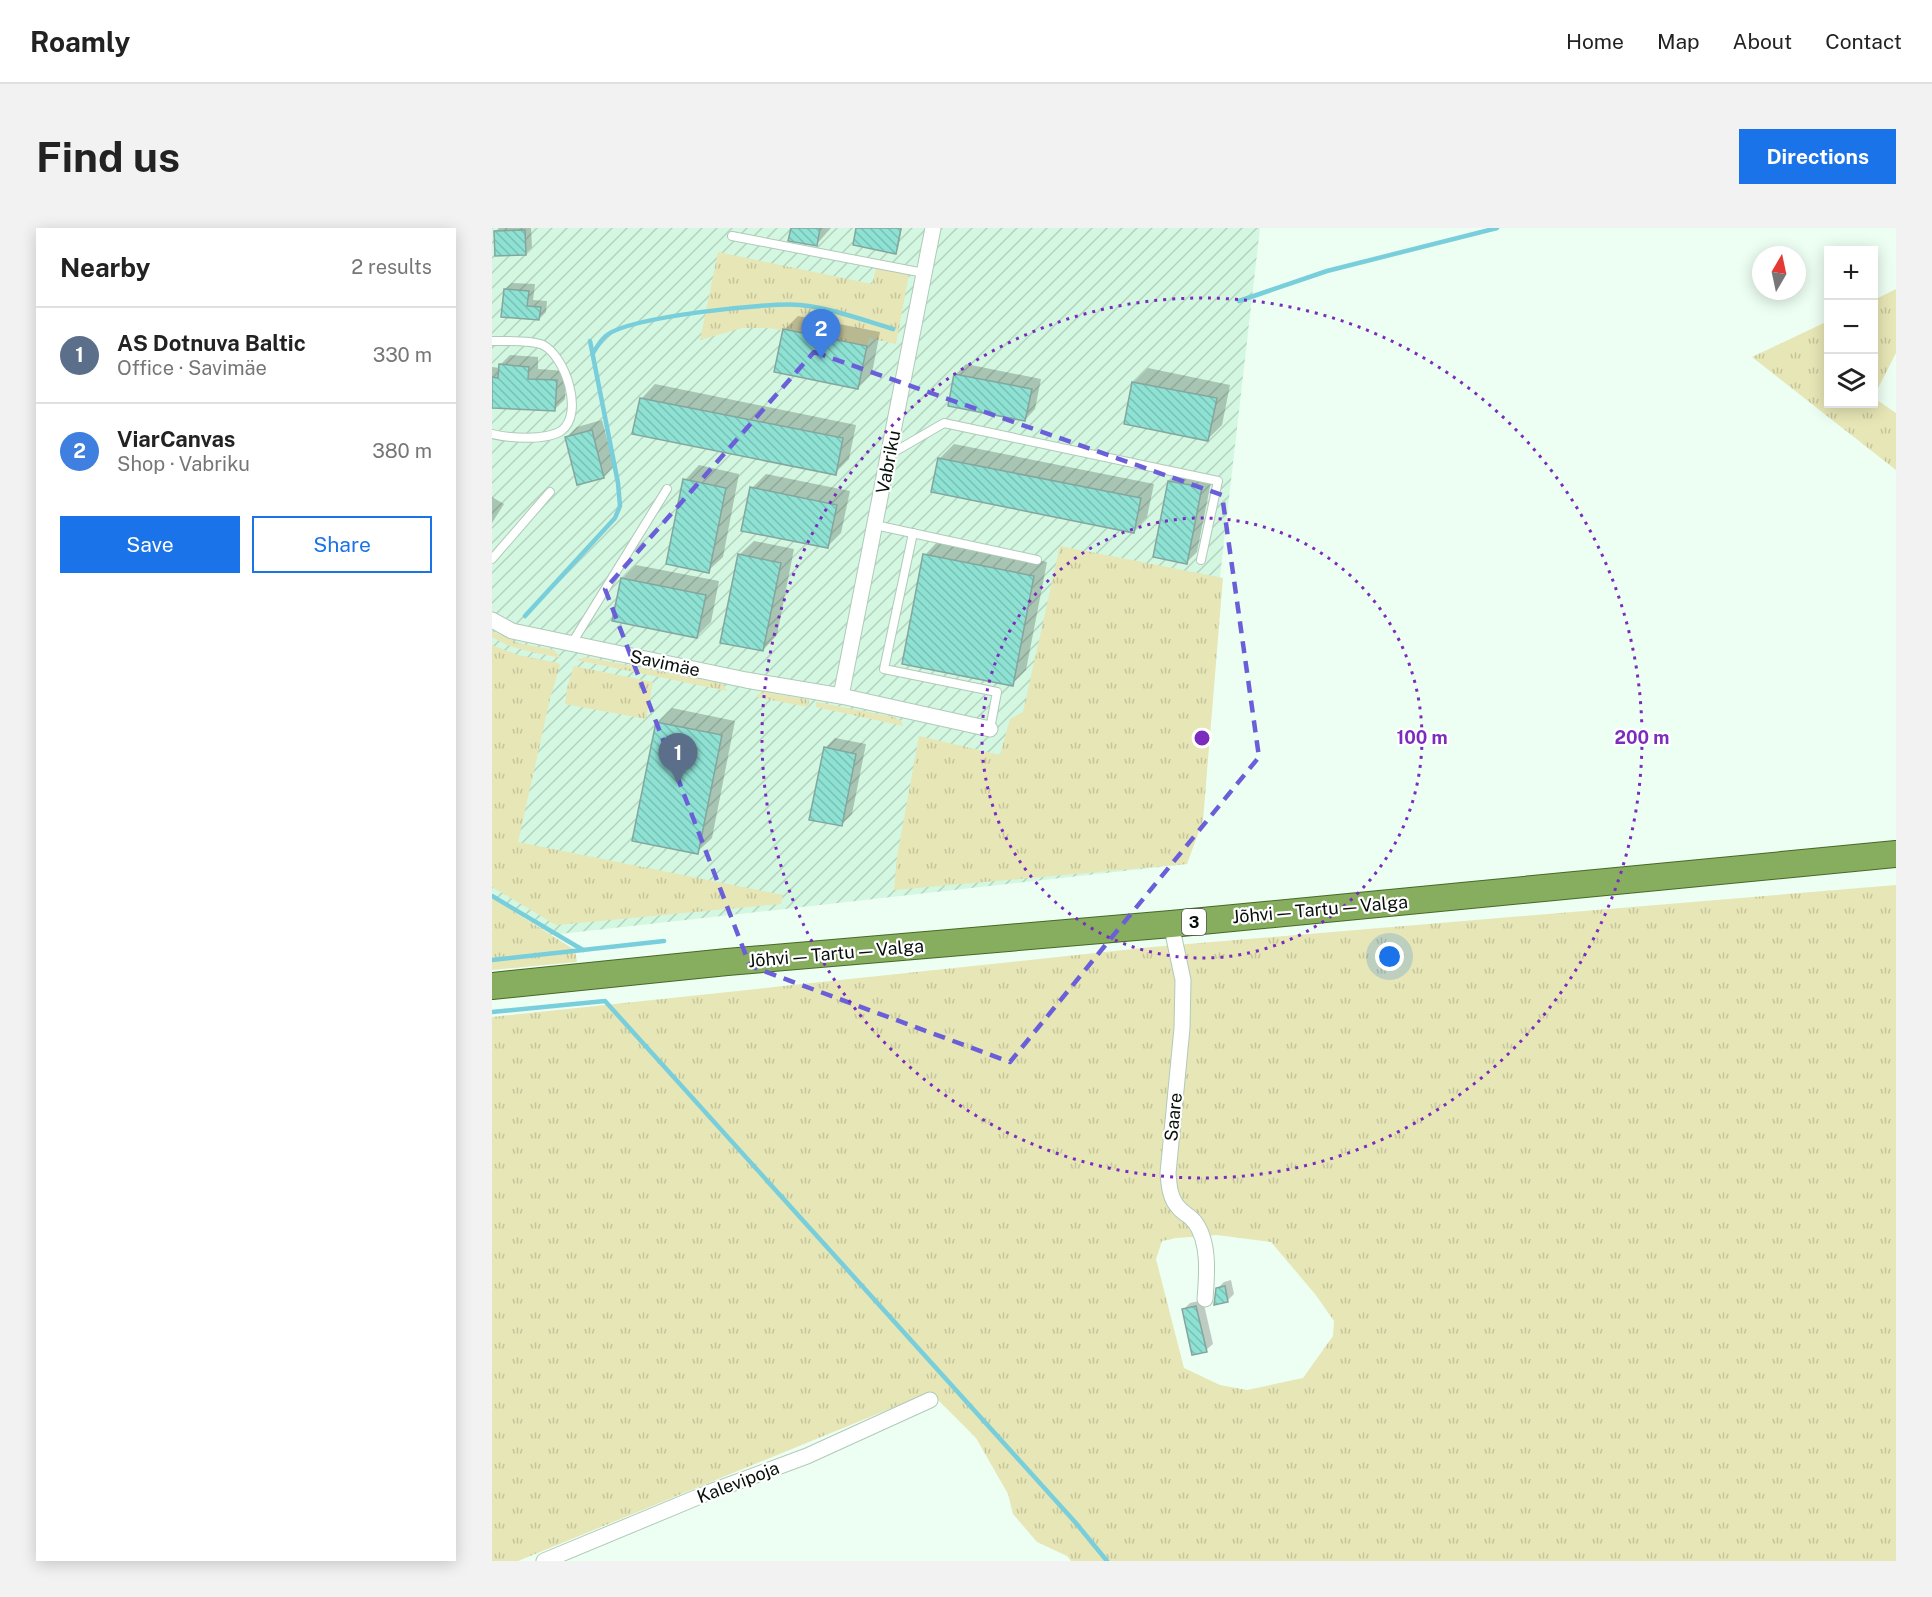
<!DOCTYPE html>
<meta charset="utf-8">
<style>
body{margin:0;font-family:"Public Sans",sans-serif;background:#f2f2f2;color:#222}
.controls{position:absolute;right:18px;top:18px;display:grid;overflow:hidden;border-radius:0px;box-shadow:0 3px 15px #0003}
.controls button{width:54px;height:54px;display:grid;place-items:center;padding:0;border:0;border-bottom:2px solid #e0e0e0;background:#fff;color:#222;font:30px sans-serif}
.compass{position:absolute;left:1260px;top:18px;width:54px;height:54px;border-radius:50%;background:#fff;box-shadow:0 3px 15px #0003;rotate:9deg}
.you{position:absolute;left:898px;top:729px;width:21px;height:21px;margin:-15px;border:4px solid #fff;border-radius:50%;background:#1a73e8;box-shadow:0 0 0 9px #1a73e833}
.badge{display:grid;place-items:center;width:39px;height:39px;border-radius:50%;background:#1a73e8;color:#fff;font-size:20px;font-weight:700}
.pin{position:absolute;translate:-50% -50px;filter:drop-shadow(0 2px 3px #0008)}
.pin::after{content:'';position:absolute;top:32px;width:21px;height:18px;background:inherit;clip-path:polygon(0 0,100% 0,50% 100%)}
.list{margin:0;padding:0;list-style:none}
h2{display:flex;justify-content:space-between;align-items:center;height:78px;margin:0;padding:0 24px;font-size:26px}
h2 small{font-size:20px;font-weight:400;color:#767676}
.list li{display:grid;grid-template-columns:39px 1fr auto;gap:18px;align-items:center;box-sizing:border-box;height:96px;padding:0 24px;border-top:2px solid #e0e0e0}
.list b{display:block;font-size:22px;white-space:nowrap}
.list p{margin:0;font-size:20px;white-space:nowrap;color:#767676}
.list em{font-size:20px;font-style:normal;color:#767676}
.actions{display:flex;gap:12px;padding:18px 24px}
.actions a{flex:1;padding:14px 0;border:2px solid #1a73e8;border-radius:0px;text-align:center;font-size:21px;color:#1a73e8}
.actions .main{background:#1a73e8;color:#fff}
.icon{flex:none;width:33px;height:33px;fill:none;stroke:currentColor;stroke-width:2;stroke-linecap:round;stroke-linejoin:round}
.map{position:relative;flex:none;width:1404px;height:1333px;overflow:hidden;border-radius:0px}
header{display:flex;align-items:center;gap:36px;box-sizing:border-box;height:84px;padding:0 30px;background:#fff;border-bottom:2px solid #e0e0e0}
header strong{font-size:28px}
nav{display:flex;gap:33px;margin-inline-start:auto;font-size:21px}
.intro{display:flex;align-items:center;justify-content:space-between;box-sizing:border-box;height:144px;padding:0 36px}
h1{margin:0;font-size:42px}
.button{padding:15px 27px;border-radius:0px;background:#1a73e8;color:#fff;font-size:21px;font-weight:700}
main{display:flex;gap:36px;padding:0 36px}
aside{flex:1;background:#fff;border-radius:0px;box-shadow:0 3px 15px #0003}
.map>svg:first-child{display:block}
</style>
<header>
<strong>Roamly</strong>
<nav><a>Home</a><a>Map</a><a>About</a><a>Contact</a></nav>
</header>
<div class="intro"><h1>Find us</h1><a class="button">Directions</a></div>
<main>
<aside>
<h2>Nearby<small>2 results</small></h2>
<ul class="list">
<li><span class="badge" style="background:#5c6f8a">1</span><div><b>AS Dotnuva Baltic</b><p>Office · Savimäe</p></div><em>330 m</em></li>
<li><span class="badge" style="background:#3f7fe0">2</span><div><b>ViarCanvas</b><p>Shop · Vabriku</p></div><em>380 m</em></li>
</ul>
<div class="actions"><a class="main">Save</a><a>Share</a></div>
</aside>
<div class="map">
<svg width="1404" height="1333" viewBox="0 0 1404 1333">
<defs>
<pattern id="industrial-furrows" width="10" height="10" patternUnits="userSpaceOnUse" patternTransform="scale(1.5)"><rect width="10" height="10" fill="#d3f7e0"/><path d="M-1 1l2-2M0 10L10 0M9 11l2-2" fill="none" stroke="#b4d3bf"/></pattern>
<pattern id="grass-tufts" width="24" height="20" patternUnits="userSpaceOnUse" patternTransform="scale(1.5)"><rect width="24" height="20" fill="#e7e6b6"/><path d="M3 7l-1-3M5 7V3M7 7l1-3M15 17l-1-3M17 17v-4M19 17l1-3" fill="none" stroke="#c5c49b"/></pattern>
<pattern id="building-back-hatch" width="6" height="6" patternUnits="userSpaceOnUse" patternTransform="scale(1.5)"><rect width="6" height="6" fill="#8ee2d4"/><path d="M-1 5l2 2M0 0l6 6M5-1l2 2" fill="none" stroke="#79c1b5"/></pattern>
</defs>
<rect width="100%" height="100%" fill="#edfef3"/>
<!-- industrial -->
<polygon fill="url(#industrial-furrows)" points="0,0 768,0 695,636 59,707 0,669"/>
<!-- grass -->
<g fill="url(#grass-tufts)" fill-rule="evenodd">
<polygon points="226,24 380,56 384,40 417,46 404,116 377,110 375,118 277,100 250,100 208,112"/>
<polygon points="1404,61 1404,125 1382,168 1382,72"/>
<polygon points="1336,93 1336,176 1382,176 1382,170 1404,185 1404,242 1260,129"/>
<polygon points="568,318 731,350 711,592 695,636 402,662 405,629 427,508 508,527 518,491 531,484"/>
<polygon points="0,403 26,415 62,422 69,430 35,423 15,417 0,409"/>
<polygon points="0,417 26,427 66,435 68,437 58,471 26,614 291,667 289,676 64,697 0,659"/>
<polygon points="93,429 230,455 235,463 84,432"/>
<polygon points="82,438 161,454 154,491 73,476 75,460"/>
<polygon points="275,464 317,472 316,479 264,469 266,466"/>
<polygon points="324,474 402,489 409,493 411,498 324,479"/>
<path d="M1404 657V1333H579L575 1328 545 1314 521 1286 516 1266 484 1210 440 1166 417 1173 26 1333H0V789L660 719ZM725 1007 779 1014 823 1066 842 1093 841 1108 811 1150 755 1162 728 1157 692 1140 664 1031 670 1013 684 1010Z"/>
<polygon points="0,670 83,722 85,734 0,742"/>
</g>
<!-- shadow -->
<g fill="#0003">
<polygon points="7,0 39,0 40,19 33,26 3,4"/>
<polygon points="300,0 339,0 324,17"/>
<polygon points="366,0 410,0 406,21 403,24"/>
<polygon points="20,55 43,56 41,72 55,73 54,84 47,91 13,61"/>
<polygon points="306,88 388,104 380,145 366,159 292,102"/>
<polygon points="18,127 46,129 46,141 74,143 73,171 63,181 0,179 0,139 8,140 8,137"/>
<polygon points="474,136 549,151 543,181 533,192 464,146"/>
<polygon points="656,140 738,157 730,197 716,211 634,195 642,154"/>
<polygon points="163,156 364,197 357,231 343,245 149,171"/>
<polygon points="110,192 122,238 112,249 75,209 85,199"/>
<polygon points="462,216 662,256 655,289 641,303 441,263 448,230"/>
<polygon points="207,237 247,246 231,329 216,343 193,252"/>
<polygon points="688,243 720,249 705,324 695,334 663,328 678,253"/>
<polygon points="274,246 358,263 349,305 335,319 260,260"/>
<polygon points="0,269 12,276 0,295"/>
<polygon points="447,312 555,334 534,442 520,456 433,327"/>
<polygon points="262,313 302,321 285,407 271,422 247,327"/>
<polygon points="144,337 227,353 219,394 205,408 130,351"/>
<polygon points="180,480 243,493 220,610 205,624 166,494"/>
<polygon points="343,510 374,516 360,586 349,597 333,520"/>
<polygon points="739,1052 742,1066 735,1073 725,1061 732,1054"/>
<polygon points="711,1072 721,1116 714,1122 691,1082 698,1075"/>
</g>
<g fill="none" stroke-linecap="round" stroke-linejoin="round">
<!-- stream -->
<g stroke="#78ceda" stroke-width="4.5">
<polyline points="747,73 835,43 1005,0"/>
<path d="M101 125C105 119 109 111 115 107 138 89 276 74 308 77 339 80 371 92 401 101"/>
<polyline points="33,388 123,290 128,278 126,255 98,113"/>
<polyline points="0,668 91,722"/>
<polyline points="0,732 172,713"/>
<polyline points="0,784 113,773 583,1294 615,1333"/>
</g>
</g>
<!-- building -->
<g fill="url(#building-back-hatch)" stroke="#84a69f" stroke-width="1.5">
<polygon points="299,0 328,0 325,18 296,13"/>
<polygon points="364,0 409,0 404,26 361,17"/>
<polygon points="33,2 34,27 3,28 2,3"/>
<polygon points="12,61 37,63 35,78 49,79 47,92 9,89"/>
<polygon points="291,101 375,118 366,161 282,144"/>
<polygon points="7,136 37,139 36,151 65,152 63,183 0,180 0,149 6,150"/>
<polygon points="462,146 540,161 533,193 456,178"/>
<polygon points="640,154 725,170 716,213 632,196"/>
<polygon points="148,170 351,210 344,247 140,206"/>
<polygon points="100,202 112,250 85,257 73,209"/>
<polygon points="446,230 649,270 642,305 439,264"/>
<polygon points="191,251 234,260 217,345 174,336"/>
<polygon points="676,253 710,259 695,336 661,329"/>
<polygon points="258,259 345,277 336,320 249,303"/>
<polygon points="246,326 289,335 271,423 228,415"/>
<polygon points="431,326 542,348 521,458 410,436"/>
<polygon points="129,350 214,367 205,410 120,393"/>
<polygon points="164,494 230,507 206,626 140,613"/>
<polygon points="332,519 364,526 350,598 317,592"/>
<polygon points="733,1058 736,1074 722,1077 724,1060"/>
<polygon points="704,1078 715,1124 700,1127 690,1081"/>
</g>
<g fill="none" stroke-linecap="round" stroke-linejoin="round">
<!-- service casing -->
<g stroke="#afcab9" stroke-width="10">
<g id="service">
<polyline points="240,8 432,45"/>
<path d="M0 113C12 113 41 112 51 117 73 128 93 186 69 203 53 213 17 210 0 206"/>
<polyline points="397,227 452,195 726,253 709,332"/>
<polyline points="383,297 545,332"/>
<polyline points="421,305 392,441 505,464 498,501"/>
<polyline points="0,331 58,264"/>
<polyline points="80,415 175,261"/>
</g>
</g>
<!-- minor casing -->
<g stroke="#afcab9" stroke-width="17">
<g id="minor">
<polyline points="0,392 20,403 254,452 349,468 498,501"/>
<polyline points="349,468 441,0"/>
<path d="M679 696 691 752 690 800 676 945C677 958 678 971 687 980 691 985 698 988 702 993 718 1013 715 1047 713 1071"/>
<polyline points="52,1333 218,1264 315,1228 438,1172"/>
</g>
</g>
<!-- trunk casing -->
<g stroke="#466926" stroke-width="28">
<polyline id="trunk" points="0,758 235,734 679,696 1404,626"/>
</g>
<!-- service -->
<use href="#service" stroke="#fff" stroke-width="8"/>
<!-- minor -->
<use href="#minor" stroke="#fff" stroke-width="15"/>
<!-- trunk -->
<use href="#trunk" stroke="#87ae5e" stroke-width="26"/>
</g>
<!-- marked area -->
<path fill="none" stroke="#6b5fd9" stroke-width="4.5" stroke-dasharray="12 8" stroke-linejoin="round" d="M322 124 730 267 767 529 518 834 258 738 113 361Z"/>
<!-- distance rings -->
<g fill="none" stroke="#7b2cbf" stroke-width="3" stroke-dasharray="3 6">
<circle cx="710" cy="510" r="220"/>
<circle cx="710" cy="510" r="440"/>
</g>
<g text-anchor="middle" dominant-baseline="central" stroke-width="4.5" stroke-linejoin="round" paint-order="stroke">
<!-- shield labels -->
<rect fill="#fff" stroke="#515753" stroke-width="1.5" x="690" y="681" width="24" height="26" rx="4.5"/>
<g font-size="16" font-weight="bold" fill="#060f09">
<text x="702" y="694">3</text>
</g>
<!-- street labels -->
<g font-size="18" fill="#060f09" stroke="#fff">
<text transform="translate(396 234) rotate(-79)">Vabriku</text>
<text transform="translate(173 435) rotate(12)">Savimäe</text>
<text transform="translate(828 681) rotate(-5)">Jõhvi — Tartu — Valga</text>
<text transform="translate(344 725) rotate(-5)">Jõhvi — Tartu — Valga</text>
<text transform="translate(681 889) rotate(-84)">Saare</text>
<text transform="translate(246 1254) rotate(-21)">Kalevipoja</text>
</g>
</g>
<circle cx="710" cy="510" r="9" fill="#7b2cbf" stroke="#fff" stroke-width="3"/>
<g font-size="18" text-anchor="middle" font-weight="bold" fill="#7b2cbf" stroke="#fff" stroke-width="4.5" stroke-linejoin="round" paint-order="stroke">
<text x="930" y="516">100 m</text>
<text x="1150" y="516">200 m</text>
</g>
</svg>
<div class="controls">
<button>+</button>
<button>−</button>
<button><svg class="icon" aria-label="layers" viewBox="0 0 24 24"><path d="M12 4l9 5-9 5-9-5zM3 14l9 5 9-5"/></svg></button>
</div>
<svg class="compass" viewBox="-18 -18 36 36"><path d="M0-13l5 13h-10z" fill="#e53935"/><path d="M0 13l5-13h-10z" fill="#767676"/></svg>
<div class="you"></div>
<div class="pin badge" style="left:186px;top:555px;background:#5c6f8a">1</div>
<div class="pin badge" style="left:329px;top:131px;background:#3f7fe0">2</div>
</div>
</main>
